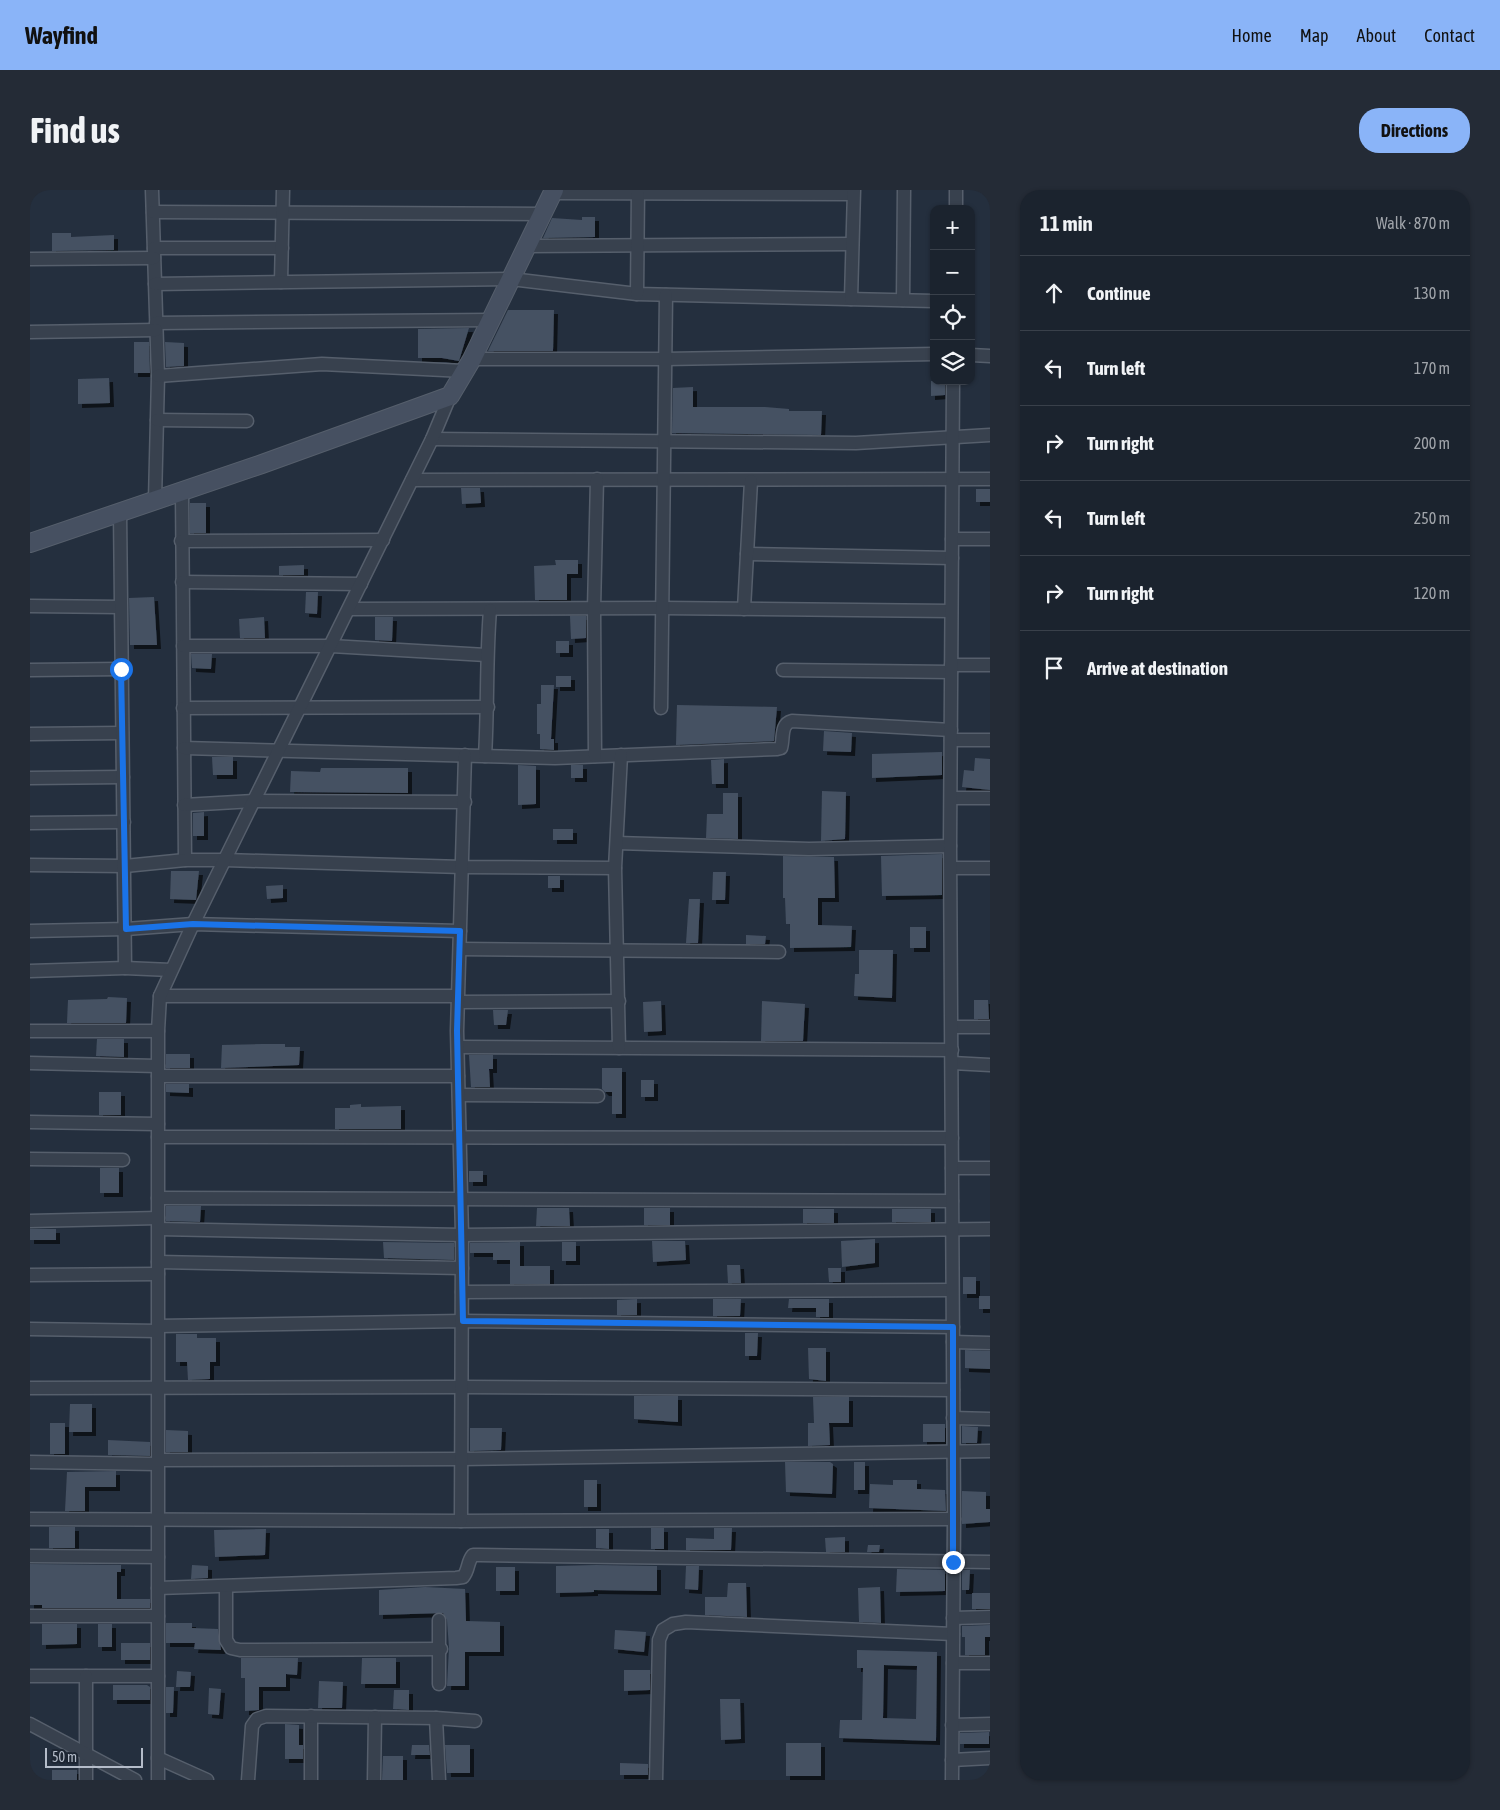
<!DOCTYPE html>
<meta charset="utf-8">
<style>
body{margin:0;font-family:"Asap Condensed",sans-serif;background:#242b36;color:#f1f3f6}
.controls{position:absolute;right:15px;top:15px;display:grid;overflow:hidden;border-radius:10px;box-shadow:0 1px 4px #0004}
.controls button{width:45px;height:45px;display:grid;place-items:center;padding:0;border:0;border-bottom:1px solid #39404a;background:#1b232e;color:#f1f3f6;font:25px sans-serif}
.scale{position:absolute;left:15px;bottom:12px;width:98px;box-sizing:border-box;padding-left:5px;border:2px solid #b4bcc9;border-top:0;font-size:14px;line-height:18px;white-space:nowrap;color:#b4bcc9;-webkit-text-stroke:4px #1d2633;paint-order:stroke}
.stop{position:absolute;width:15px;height:15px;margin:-11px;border:4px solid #1a73e8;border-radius:50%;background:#fff}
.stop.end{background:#1a73e8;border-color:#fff;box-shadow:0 1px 5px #0008}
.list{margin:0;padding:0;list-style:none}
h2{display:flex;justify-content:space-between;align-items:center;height:65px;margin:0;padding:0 20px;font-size:21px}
h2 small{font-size:16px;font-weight:400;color:#a0a4aa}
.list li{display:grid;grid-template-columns:32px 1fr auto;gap:15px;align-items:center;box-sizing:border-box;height:75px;padding:0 20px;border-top:1px solid #39404a}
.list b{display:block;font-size:19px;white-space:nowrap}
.list em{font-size:16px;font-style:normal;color:#a0a4aa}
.icon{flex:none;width:28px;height:28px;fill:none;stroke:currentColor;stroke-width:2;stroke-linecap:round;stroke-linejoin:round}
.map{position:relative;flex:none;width:960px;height:1590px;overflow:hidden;border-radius:20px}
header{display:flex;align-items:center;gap:30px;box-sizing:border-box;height:70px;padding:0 25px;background:#8ab4f8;color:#111}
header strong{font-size:24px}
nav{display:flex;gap:28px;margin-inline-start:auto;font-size:18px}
.intro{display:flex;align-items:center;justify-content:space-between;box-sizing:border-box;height:120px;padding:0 30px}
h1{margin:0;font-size:35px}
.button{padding:12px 22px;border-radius:20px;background:#8ab4f8;color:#111;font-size:18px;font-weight:700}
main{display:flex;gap:30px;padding:0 30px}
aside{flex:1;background:#1b232e;border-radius:20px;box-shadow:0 1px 4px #0004}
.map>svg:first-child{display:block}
</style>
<header>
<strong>Wayfind</strong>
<nav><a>Home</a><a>Map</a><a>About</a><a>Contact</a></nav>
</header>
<div class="intro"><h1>Find us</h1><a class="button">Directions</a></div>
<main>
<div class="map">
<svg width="960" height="1590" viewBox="0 0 960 1590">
<defs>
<filter id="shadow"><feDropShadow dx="4" dy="4" stdDeviation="0" flood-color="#0009"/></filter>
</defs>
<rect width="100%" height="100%" fill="#242f3e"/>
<!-- building -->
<g fill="#455162" fill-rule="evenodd" filter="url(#shadow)">
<polygon points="552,27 565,27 565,47 513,48 522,28 552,30"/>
<polygon points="22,43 41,43 41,47 84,45 84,60 22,61"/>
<polygon points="478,120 524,120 523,161 458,161"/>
<polygon points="439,138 429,171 412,168 388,168 388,139"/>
<polygon points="104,152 119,152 120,183 104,183"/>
<polygon points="135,152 154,153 154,176 136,177"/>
<polygon points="79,188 80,213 48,214 48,189"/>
<polygon points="901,191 915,191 915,205 901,206"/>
<polygon points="663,197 663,217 735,217 759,219 759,221 792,221 791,245 642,243 643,198"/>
<polygon points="431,298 450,298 451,313 432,314"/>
<rect x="946" y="299" width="14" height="13"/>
<rect x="160" y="313" width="16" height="30"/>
<polygon points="525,370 548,370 548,384 537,384 537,410 505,410 504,376 526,375"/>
<polygon points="274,375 274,385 249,385 249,376"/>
<polygon points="276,402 288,402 287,424 275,423"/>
<polygon points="124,407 127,455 100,455 99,408"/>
<polygon points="540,426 556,426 556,448 541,449"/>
<polygon points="234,427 235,448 210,448 209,429"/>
<polygon points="345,427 363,427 362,451 345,450"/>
<rect x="526" y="451" width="13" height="12"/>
<polygon points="161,464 182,464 181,479 162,478"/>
<rect x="526" y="486" width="15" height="11"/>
<polygon points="511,495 524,495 521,549 524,549 524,560 510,559 510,544 507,544 507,514 511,514"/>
<polygon points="647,515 747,517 744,551 646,555"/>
<polygon points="794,541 822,543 821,562 793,561"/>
<polygon points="912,562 912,585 842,588 842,564"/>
<polygon points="182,567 203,567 203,585 183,585"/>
<polygon points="945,568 960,569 960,600 932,597 934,580 944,581"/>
<polygon points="694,569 694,594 682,594 681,570"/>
<polygon points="488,575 506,576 506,614 488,615"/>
<rect x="541" y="575" width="12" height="13"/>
<polygon points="291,578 378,578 378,603 260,602 261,581 290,582"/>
<polygon points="792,601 816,602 815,649 791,651"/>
<polygon points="693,603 708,603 708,649 676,648 677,624 693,624"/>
<polygon points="174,622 174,646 163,646 163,623"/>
<rect x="523" y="639" width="20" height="11"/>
<polygon points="912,664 912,705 852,706 851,666"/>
<polygon points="753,666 804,667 805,708 788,708 788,735 822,736 821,757 760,758 760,734 756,734 755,708 753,708"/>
<polygon points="141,681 169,681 166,710 140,709"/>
<polygon points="683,682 696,682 695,710 682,710"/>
<rect x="518" y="686" width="12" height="12"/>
<polygon points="253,695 253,708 237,709 236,696"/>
<polygon points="659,709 670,709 668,753 656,753"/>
<rect x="880" y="737" width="16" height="21"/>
<polygon points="716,745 736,746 735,754 716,754"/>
<polygon points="829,760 863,760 862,808 824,806 825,784 829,784"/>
<polygon points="78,807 97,808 96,833 37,833 38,810 77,809"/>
<polygon points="944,810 958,810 959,829 944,829"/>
<polygon points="631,811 632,841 614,842 613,812"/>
<polygon points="732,811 775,814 773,851 731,851"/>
<polygon points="463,820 478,820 476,835 464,835"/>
<polygon points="67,849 94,849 94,867 66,866"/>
<polygon points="233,854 255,854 255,857 270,857 269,875 191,878 192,855"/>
<rect x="136" y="864" width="24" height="14"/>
<polygon points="439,865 463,865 463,879 459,879 460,897 441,897"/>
<polygon points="572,878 592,878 592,924 582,924 582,902 575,902 572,899"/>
<rect x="611" y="890" width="13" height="17"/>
<polygon points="136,894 159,894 159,903 136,902"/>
<rect x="69" y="902" width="22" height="23"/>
<polygon points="331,914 331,917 371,916 371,939 305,939 305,918 320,918 320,915"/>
<rect x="70" y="978" width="19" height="25"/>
<rect x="439" y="981" width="14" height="11"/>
<polygon points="136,1016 171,1016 170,1032 136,1031"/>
<polygon points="507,1018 539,1018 540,1036 506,1036"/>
<rect x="614" y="1018" width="26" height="17"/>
<rect x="773" y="1019" width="31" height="14"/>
<rect x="862" y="1019" width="39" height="13"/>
<rect x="0" y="1039" width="26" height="11"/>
<polygon points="845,1049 845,1073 812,1077 811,1051"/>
<polygon points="622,1051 655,1051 656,1070 623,1072"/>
<polygon points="353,1052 424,1053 424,1070 354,1068"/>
<polygon points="490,1052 490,1076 520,1076 520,1094 480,1094 480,1070 463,1070 463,1063 440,1063 440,1053"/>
<rect x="532" y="1052" width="14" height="19"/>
<polygon points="697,1075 710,1075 711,1093 698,1093"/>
<polygon points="798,1078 811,1078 811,1092 799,1092"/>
<rect x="933" y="1087" width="13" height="17"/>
<rect x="949" y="1106" width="11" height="13"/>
<polygon points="607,1109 607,1125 587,1125 587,1110"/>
<polygon points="683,1109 711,1109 710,1126 683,1126"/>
<polygon points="759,1109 799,1109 799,1127 786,1127 786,1118 758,1118"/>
<polygon points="715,1143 728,1143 727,1166 715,1166"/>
<polygon points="146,1144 167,1144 167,1148 186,1148 186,1172 180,1172 180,1189 158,1190 157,1172 146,1172"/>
<polygon points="778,1158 796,1158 796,1191 779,1189"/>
<polygon points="935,1160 960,1161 960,1179 935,1178"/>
<polygon points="604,1206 648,1206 648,1232 604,1229"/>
<polygon points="783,1207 819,1207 819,1233 799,1233 800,1255 778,1256 778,1233 784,1233"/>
<polygon points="40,1214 62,1214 62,1242 39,1242"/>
<rect x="20" y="1233" width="15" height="31"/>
<rect x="893" y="1234" width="22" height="18"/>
<polygon points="932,1236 948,1237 947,1253 932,1253"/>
<polygon points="440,1238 472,1238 471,1260 440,1261"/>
<polygon points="136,1240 158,1241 158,1262 136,1262"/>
<polygon points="78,1250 120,1252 120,1266 78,1265"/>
<polygon points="755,1272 800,1272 803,1274 802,1304 756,1302"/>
<rect x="824" y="1272" width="11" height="28"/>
<polygon points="86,1281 86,1297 55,1297 55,1321 35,1321 37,1282"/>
<rect x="554" y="1290" width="13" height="27"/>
<polygon points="863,1290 887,1290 887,1299 915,1300 916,1321 839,1318 840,1294 863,1295"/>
<polygon points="932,1301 956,1302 956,1319 960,1319 960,1332 932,1334"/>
<rect x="19" y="1337" width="26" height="21"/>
<rect x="621" y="1338" width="13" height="21"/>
<polygon points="684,1338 702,1338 701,1360 656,1360 656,1348 684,1349"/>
<polygon points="236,1339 235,1365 185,1367 184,1340"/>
<polygon points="566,1339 579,1339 579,1359 566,1358"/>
<polygon points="815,1347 815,1362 796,1362 795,1348"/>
<polygon points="838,1355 850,1355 849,1362 837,1362"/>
<polygon points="0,1374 91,1375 91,1382 87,1382 87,1409 120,1409 120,1418 12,1418 12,1415 0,1415"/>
<polygon points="162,1375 178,1376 178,1388 161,1389"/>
<polygon points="566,1375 627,1376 627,1401 564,1400 564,1402 526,1403 526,1376"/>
<polygon points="656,1376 669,1376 668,1400 655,1399"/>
<rect x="466" y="1377" width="19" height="24"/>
<polygon points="867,1379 915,1380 915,1401 866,1402"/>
<polygon points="932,1380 940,1380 939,1400 932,1400"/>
<polygon points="698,1393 716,1393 717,1427 675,1425 675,1407 697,1407"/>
<polygon points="395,1397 435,1399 436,1431 470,1432 470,1462 435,1462 435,1496 417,1496 419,1458 417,1430 413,1423 349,1425 349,1400"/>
<polygon points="850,1397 851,1433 829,1432 828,1398"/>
<rect x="942" y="1403" width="18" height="16"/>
<polygon points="136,1433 162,1433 162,1438 188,1439 191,1460 164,1459 165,1453 136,1453"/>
<polygon points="12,1434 47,1434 47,1454 12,1455"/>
<rect x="68" y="1434" width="14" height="23"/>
<polygon points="960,1435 960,1447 955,1447 955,1465 935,1465 935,1447 932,1447 932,1436"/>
<polygon points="585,1440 616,1442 614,1462 584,1459"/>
<rect x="91" y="1453" width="29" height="17"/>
<path d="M827 1460 907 1462 906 1551 809 1548 810 1530H832L833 1478H827ZM854 1475 887 1476 886 1529 853 1528Z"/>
<polygon points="211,1468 268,1468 267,1485 256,1484 256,1497 229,1497 229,1520 215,1521 215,1488 211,1488"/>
<polygon points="332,1468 366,1468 366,1494 331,1494"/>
<polygon points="594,1480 620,1480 620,1500 594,1501"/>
<polygon points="147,1481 161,1482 160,1497 146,1497"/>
<polygon points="289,1491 313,1492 312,1518 288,1518"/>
<polygon points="83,1495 117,1495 120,1497 120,1510 83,1510"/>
<polygon points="136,1497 144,1497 143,1523 136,1523"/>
<polygon points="179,1498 191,1499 189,1525 178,1524"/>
<polygon points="364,1500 379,1500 379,1520 363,1519"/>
<polygon points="690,1509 710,1509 711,1549 691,1550"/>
<polygon points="255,1534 269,1535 269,1555 273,1555 273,1569 255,1569"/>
<polygon points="959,1542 959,1554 930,1554 930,1543"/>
<rect x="756" y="1553" width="35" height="33"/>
<polygon points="382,1555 399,1555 400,1565 381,1565"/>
<polygon points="415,1555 440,1555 440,1583 417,1583"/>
<polygon points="353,1566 373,1566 373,1590 352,1590"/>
<polygon points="590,1573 618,1574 618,1585 590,1585"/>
<rect x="22" y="1580" width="25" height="10"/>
</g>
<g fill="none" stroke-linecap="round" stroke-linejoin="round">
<!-- street casing -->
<g stroke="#565f6c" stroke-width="15">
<g id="street">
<polyline points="122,0 128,186 125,310"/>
<polyline points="523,3 823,4"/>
<polyline points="926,19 926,0"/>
<polyline points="123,22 513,24"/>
<polyline points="497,56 822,54"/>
<polyline points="124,58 252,58"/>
<polyline points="0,69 124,68"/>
<polyline points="251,92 253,0"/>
<polyline points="125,94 481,89 607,104 904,111"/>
<polyline points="607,104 608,0"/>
<polyline points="821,109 824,0"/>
<polyline points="873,110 874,0"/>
<polyline points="126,133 460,130"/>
<polyline points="0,142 126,140"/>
<polyline points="941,165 960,166"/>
<polyline points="442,169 635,169 904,164"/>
<polyline points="128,186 292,174 434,181"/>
<polyline points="127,230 217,231"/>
<polyline points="402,249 826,253 960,245"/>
<polyline points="382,290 960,289"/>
<polyline points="152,301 155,670"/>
<polyline points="922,349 960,349"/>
<polyline points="151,351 353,350"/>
<polyline points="717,364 922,368"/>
<polyline points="152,392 331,394"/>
<polyline points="0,416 90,417"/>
<polyline points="319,419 632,418 921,421"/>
<polyline points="714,419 721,291"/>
<polyline points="153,456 301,456 456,465"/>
<polyline points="921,475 960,475"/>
<polyline points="0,480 91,479"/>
<polyline points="753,480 921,482"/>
<polyline points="153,518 458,517"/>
<polyline points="631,518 636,105"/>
<polyline points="0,544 92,543"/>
<polyline points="921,550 960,550"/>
<path d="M154 558 525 568 747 559 751 558C754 548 750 534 762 531L921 540"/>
<path d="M455 566C458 517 456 468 460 420"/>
<polyline points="565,566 564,419 567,289"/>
<polyline points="0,588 93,587"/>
<polyline points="921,608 960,608"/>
<polyline points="154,615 224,611 435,612"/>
<polyline points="0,633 94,632"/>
<polyline points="587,653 779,659 920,656"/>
<polyline points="0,675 95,676 155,670 195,670 432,677 585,678"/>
<polyline points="921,678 960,678"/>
<polyline points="0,741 96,739 163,734 430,741"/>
<polyline points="430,759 749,762"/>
<polyline points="95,778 141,780"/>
<polyline points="0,781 95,778 90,322"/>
<polyline points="130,806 428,806"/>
<polyline points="428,812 589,811"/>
<polyline points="922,837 960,837"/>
<polyline points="0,841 128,841"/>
<polyline points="428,857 922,860"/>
<polyline points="589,858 585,678 591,565"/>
<polyline points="0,873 128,876"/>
<polyline points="922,873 960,875"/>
<polyline points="128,886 428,886"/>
<polyline points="429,905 568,906"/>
<polyline points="0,932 128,934"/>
<polyline points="128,947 922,948"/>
<polyline points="0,969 93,970"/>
<polyline points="922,978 960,978"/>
<polyline points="128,1008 922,1011"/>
<polyline points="0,1031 128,1028"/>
<polyline points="129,1039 432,1045 960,1039"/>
<polyline points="128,1072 432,1078"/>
<polyline points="0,1085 128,1084"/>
<polyline points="432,1102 922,1100"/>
<polyline points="128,1136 433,1131 923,1137"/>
<polyline points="0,1139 128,1141"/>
<polyline points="923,1152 960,1153"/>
<polyline points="0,1198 432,1197 923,1200"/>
<polyline points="923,1228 960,1229"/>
<polyline points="128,1270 431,1269 960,1261"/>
<polyline points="0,1272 128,1274"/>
<polyline points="0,1329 431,1331 924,1329"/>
<polyline points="431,1331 432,1045 427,841 435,565"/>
<polyline points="0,1366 128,1367"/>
<polyline points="196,1397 196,1450 201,1458 210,1460 411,1459"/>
<path d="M128 1398 426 1388 433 1387C439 1380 437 1372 443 1365H450L960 1372"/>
<polyline points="0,1426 128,1426"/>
<polyline points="923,1428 960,1427"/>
<polyline points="409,1430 409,1494"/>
<polyline points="923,1473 960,1473"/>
<polyline points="0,1486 128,1486"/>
<polyline points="56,1486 56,1590"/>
<polyline points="281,1526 281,1590"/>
<polyline points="406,1528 409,1590"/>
<polyline points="0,1534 105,1590"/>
<polyline points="922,1535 960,1534"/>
<polyline points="128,1568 177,1590"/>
<polyline points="922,1570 960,1568"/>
<polyline points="128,1590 128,841 130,806 163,734 402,249 420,206"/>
<polyline points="218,1590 222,1536 227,1529 236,1526 406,1528 445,1531"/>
<polyline points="344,1590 345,1527"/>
<polyline points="626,1590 629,1450 633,1440 643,1434 656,1432 923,1444"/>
<polyline points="922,1590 924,1329 920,656 923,191"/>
</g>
</g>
<!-- secondary casing -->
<g stroke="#565f6c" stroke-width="20">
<polyline id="secondary" points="0,353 232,274 420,206 442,169 524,0"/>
</g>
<!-- street -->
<use href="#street" stroke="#38414e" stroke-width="12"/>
<!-- secondary -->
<use href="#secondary" stroke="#465061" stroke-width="18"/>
</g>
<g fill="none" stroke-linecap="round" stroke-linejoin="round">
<!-- route -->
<polyline stroke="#1a73e8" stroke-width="6" points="91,479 96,739 163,734 430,741 427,841 433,1131 923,1137 923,1372"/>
</g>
</svg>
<div class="controls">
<button>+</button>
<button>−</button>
<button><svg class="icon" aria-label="locate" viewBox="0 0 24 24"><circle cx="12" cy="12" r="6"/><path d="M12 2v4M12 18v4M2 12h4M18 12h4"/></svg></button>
<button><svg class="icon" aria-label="layers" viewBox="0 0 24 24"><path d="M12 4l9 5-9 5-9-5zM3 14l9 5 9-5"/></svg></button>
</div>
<div class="scale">50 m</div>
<div class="stop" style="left:91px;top:479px"></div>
<div class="stop end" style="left:923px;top:1372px"></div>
</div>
<aside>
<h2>11 min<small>Walk · 870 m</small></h2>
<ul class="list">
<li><svg class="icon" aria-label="ahead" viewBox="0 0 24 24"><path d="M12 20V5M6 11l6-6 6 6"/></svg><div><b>Continue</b></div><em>130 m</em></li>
<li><svg class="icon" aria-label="left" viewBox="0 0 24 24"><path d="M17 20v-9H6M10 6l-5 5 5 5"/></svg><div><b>Turn left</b></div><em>170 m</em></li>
<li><svg class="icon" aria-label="right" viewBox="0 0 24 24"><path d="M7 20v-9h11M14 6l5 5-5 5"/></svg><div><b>Turn right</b></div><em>200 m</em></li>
<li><svg class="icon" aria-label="left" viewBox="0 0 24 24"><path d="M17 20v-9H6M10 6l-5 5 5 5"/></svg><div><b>Turn left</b></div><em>250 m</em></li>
<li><svg class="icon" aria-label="right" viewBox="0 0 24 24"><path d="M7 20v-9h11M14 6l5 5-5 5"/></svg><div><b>Turn right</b></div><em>120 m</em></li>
<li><svg class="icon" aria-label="arrive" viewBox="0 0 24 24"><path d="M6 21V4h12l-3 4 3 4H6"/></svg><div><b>Arrive at destination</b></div></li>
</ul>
</aside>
</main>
